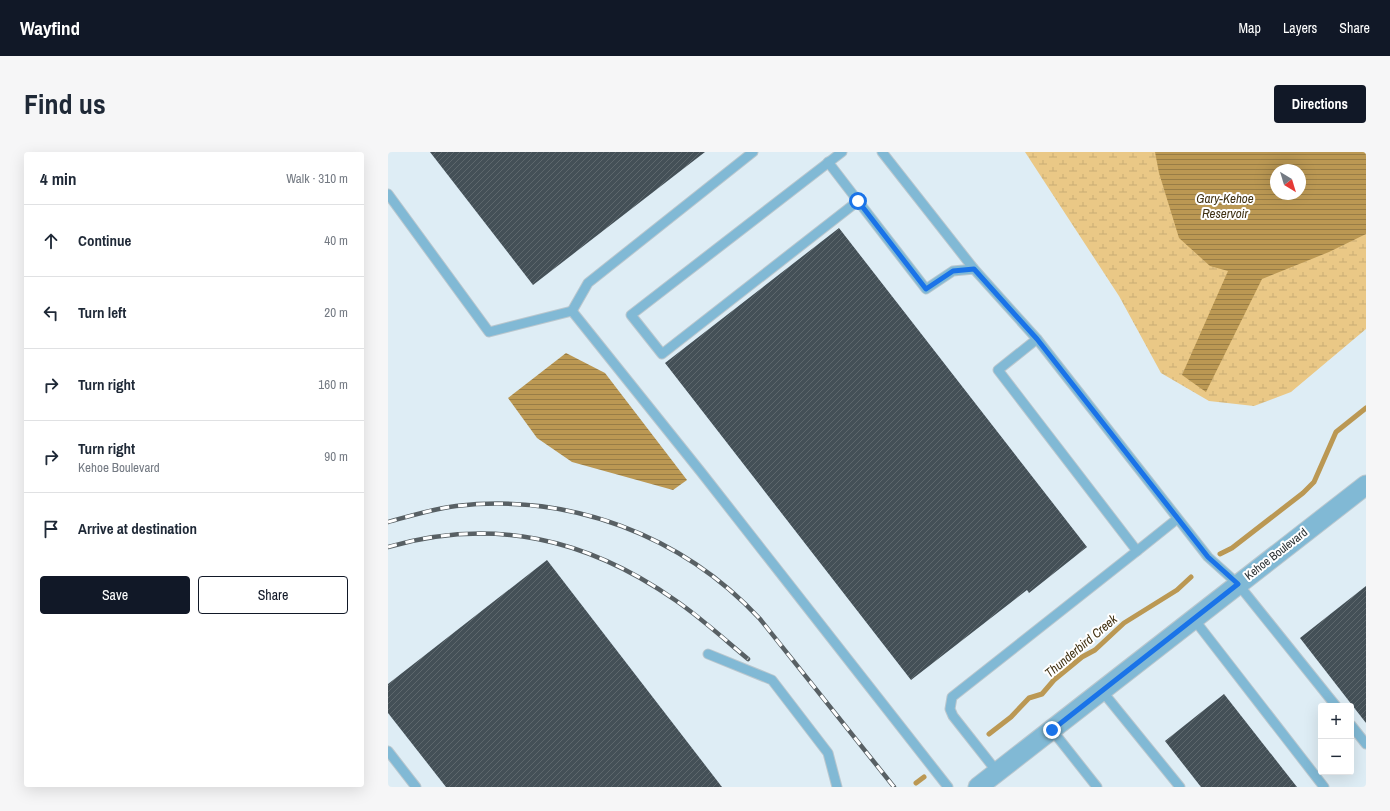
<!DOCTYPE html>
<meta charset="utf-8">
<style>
body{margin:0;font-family:"Archivo Narrow",sans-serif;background:#f6f6f7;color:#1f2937}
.controls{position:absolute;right:12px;bottom:12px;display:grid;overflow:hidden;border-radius:4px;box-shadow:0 4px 16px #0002}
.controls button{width:36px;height:36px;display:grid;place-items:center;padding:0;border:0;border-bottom:1px solid #e0e1e3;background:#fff;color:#1f2937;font:20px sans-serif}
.compass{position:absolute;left:882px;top:12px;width:36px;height:36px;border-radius:50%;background:#fff;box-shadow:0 4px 16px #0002;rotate:142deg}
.stop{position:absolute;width:12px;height:12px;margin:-9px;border:3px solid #1a73e8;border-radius:50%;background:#fff}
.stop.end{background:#1a73e8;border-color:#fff;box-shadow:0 1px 4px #0008}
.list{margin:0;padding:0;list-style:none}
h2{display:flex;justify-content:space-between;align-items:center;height:52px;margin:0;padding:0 16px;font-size:17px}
h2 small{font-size:13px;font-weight:400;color:#747a83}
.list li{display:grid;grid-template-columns:26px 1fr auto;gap:12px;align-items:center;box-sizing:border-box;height:72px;padding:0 16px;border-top:1px solid #e0e1e3}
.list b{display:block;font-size:15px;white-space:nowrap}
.list p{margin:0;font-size:13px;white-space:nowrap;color:#747a83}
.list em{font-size:13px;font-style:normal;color:#747a83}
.actions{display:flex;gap:8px;padding:12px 16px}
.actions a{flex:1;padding:9px 0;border:1px solid #111827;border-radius:4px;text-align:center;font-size:14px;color:#111827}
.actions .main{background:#111827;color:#fff}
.icon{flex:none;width:22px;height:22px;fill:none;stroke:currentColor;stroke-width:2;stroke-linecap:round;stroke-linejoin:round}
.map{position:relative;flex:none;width:978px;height:635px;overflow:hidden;border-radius:4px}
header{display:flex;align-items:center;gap:24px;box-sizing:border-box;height:56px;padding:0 20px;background:#111827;color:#fff}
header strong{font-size:19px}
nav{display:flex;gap:22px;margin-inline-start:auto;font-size:14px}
.intro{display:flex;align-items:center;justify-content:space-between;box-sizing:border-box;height:96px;padding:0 24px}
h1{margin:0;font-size:28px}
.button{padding:10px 18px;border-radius:4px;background:#111827;color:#fff;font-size:14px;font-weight:700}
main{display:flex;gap:24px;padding:0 24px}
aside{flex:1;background:#fff;border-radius:4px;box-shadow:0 4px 16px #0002}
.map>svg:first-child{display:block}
</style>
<header>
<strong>Wayfind</strong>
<nav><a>Map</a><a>Layers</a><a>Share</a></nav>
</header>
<div class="intro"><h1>Find us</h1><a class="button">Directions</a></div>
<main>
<aside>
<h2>4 min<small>Walk · 310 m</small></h2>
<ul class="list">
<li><svg class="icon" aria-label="ahead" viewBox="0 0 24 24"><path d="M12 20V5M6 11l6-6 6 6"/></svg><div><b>Continue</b></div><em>40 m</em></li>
<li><svg class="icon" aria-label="left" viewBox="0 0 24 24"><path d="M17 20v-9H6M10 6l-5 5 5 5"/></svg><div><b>Turn left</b></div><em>20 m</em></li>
<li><svg class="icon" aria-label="right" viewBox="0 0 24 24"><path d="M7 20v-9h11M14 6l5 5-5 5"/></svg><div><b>Turn right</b></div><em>160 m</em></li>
<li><svg class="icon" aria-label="right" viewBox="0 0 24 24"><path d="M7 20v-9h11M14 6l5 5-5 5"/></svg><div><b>Turn right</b><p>Kehoe Boulevard</p></div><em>90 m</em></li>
<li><svg class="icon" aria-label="arrive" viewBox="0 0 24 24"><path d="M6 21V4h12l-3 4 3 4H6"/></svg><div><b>Arrive at destination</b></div></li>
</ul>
<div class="actions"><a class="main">Save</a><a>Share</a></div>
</aside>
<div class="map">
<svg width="978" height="635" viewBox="0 0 978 635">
<defs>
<pattern id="wetland-marsh" width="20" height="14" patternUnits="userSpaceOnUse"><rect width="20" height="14" fill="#eac886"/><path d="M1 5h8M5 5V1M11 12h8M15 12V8" fill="none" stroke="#c9ac74"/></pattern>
<pattern id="water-rules" width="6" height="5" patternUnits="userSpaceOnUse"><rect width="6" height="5" fill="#bb9853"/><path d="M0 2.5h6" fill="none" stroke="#987d46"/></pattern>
<pattern id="building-hatch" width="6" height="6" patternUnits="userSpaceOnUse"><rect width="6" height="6" fill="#445057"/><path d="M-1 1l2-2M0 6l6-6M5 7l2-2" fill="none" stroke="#5d676c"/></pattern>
</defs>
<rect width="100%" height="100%" fill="#deedf5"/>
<!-- wetland -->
<path fill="url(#wetland-marsh)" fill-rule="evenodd" d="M637 0H978V177L903 240 866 254 821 249 773 221 731 144ZM888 18H912V42H888Z"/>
<!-- water -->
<g fill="url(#water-rules)" fill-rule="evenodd">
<path d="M767 0H978V82L941 100 874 127 818 240 794 223 840 119 822 114 791 86 771 21ZM888 18H912V42H888Z"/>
<polygon points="178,201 217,221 299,328 285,338 184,310 149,286 120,246"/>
</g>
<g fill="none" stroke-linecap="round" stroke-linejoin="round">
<!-- stream -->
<g stroke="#bb9853" stroke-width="5">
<polyline points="832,402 844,396 915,341 926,330 948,280 978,256"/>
<polyline points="601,582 623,565 641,546 654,542 666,528 694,505 707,498 736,471 789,438 803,425"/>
<polyline points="528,631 536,625"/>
</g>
</g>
<!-- building -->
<g fill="url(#building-hatch)">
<polygon points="42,0 317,0 145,133"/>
<polygon points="451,76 699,395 641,441 639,438 523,528 277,211"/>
<polygon points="159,408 334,635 58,635 0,561 0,532"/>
<polygon points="978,434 978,571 912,486"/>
<polygon points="836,542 909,635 813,635 777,589"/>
</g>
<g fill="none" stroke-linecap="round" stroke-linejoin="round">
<!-- service casing -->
<g stroke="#bac7ce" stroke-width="11">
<g id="service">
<polyline points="454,0 243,163 274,202 470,49 538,137 565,119 586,117"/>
<polyline points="494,0 586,117 649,187 820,405 850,432 948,554"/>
<polyline points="440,10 470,49"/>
<polyline points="0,42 101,180 184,159 313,320 560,635"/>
<polyline points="184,159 200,131 365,0"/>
<polyline points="749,399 789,367"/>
<polyline points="805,466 936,635"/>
<polyline points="320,502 384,528 440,601 449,635"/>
<polyline points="714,539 792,635"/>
<polyline points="963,573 978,592"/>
<polyline points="664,578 709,635"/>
<polyline points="0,599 28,635"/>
<polyline points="610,621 565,564 562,557 564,545 749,399 610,218 649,187"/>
</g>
</g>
<!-- minor casing -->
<g stroke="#bac7ce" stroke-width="21">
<polyline id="minor" points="590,635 978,333"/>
</g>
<!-- service -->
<use href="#service" stroke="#81b9d5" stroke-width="9"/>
<!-- minor -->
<use href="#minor" stroke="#81b9d5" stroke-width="19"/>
<!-- rail casing -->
<g stroke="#586064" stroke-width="4.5">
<g id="rail">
<path d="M0 370C22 364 45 357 68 354 182 341 294 383 372 467L506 635"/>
<path d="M0 395C105 365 198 386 287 448 312 465 336 487 360 507"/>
</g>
</g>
<!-- rail -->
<use href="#rail" stroke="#fff" stroke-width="3" stroke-dasharray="9" stroke-linecap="butt"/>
</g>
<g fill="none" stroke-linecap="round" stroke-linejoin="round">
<!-- route -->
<polyline stroke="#1a73e8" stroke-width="5" points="470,49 538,137 565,119 586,117 649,187 820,405 850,432 664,578"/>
</g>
<g text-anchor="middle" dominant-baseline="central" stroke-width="4" stroke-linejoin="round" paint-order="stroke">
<!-- street labels -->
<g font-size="12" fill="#2b3134" stroke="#fff">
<text transform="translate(888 402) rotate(-38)">Kehoe Boulevard</text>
</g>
<!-- water labels -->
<g font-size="13" font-style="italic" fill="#413213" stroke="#fff">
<text x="837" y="46">Gary-Kehoe<tspan x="837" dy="15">Reservoir</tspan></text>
<text transform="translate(693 494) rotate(-40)">Thunderbird Creek</text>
</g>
</g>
</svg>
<div class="controls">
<button>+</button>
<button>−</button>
</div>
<svg class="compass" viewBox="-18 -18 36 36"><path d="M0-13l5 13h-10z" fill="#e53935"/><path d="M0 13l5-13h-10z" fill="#747a83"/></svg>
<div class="stop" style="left:470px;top:49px"></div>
<div class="stop end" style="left:664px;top:578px"></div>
</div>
</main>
